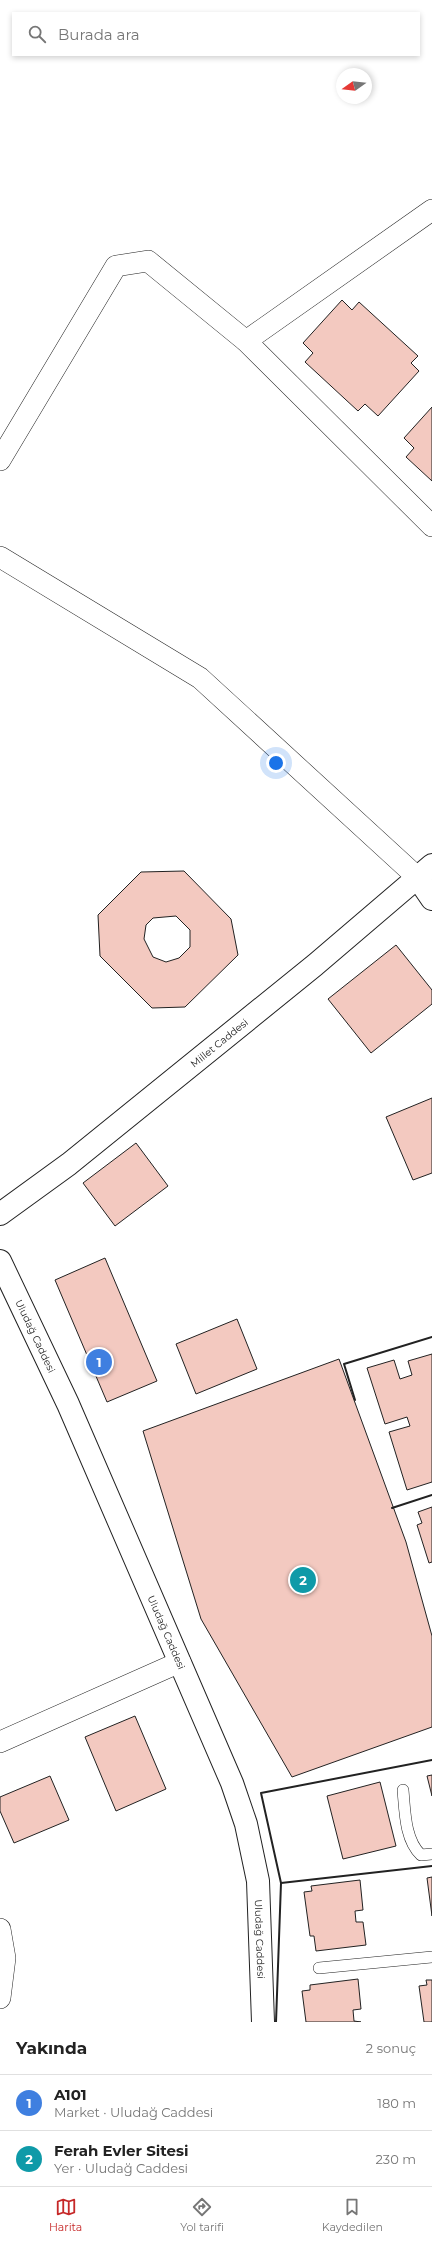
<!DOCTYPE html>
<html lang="tr">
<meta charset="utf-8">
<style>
body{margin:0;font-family:Montserrat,sans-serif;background:#f2f2f2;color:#222}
.compass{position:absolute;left:336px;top:68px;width:36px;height:36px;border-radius:50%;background:#fff;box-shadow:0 2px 6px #0003;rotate:255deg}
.you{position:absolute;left:276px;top:763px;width:14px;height:14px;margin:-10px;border:3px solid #fff;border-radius:50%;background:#1a73e8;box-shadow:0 0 0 6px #1a73e833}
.badge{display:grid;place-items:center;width:26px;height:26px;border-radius:50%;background:#c62828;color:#fff;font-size:13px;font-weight:700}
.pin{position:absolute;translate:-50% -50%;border:2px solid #fff;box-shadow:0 1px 4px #0006}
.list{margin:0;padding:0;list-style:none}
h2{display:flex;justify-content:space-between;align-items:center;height:52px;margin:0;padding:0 16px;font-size:17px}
h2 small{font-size:13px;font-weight:400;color:#767676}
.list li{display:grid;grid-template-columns:26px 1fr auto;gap:12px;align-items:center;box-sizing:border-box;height:56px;padding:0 16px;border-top:1px solid #e0e0e0}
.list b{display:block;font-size:15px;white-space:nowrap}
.list p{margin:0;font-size:13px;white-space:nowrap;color:#767676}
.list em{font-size:13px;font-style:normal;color:#767676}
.icon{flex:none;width:22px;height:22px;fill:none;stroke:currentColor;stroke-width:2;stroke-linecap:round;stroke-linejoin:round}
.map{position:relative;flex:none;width:432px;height:2022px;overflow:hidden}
.search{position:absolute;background:#fff;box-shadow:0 2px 6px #0003;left:12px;right:12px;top:12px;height:44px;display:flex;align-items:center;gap:10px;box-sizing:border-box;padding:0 14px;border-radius:0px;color:#767676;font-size:15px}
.sheet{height:164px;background:#fff}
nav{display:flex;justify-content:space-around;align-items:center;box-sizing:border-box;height:56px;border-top:1px solid #e0e0e0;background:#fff;font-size:11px;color:#767676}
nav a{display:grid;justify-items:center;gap:2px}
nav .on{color:#c62828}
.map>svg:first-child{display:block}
</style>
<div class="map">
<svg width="432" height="2022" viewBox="0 0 432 2022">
<rect width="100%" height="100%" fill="#fff"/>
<!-- building -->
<g fill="#f3c9c0" stroke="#222" fill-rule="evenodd">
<polygon points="342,300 352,310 359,302 418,356 411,363 419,371 378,416 365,404 358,411 305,362 313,353 303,343"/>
<polygon points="432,407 432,481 406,457 414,448 404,438"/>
<path d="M184 871 231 919 238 955 185 1007 152 1008 100 956 98 915 141 872ZM176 916 190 930V947L179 958 166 962 153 957 144 939 146 925 153 918Z"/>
<polygon points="396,945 432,990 432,1004 371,1053 328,999"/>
<polygon points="432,1098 432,1173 413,1180 386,1117"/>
<polygon points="136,1143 168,1186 115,1226 83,1183"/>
<polygon points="105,1258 157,1381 107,1402 55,1280"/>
<polygon points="237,1319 257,1369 196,1394 176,1344"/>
<polygon points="432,1354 432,1482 407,1490 389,1432 410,1426 407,1417 385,1424 367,1368 394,1360 400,1379 412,1375 408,1361"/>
<polygon points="339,1359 406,1542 432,1636 432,1727 292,1777 201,1619 143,1431"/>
<polygon points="432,1507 432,1562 429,1563 417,1525 422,1523 418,1512"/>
<polygon points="135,1716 166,1789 116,1811 85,1737"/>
<polygon points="432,1775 432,1796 427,1776"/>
<polygon points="50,1776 69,1820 14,1843 0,1811 0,1797"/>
<polygon points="380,1782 396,1846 343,1859 327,1796"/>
<polygon points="432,1877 432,1916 427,1878"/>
<polygon points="360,1880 363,1910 355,1911 356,1922 363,1922 366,1945 316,1951 314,1936 310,1936 304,1892 312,1891 311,1886"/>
<polygon points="358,1979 361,2009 353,2010 354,2021 361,2022 306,2022 302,1991 310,1990 310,1985"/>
<polygon points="426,1980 432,1980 432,2022 424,2022 419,1986 427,1985"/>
</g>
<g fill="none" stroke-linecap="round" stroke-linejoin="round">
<!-- lane casing -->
<g stroke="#222" stroke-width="12">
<g id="lane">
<path d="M403 1790C405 1812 405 1840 421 1855L432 1854"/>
<polyline points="319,1968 432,1957"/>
</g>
</g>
<!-- street casing -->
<g stroke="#222" stroke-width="22">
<g id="street">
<polyline points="246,341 432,210"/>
<polyline points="0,460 116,266 148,261 246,341 432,526"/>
<polyline points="0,557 200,678 417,877"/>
<polyline points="0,1742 180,1662"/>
<polyline points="0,1929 5,1958 0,1998"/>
</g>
</g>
<!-- secondary casing -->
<g stroke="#222" stroke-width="24">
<g id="secondary">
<polyline points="417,877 432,899"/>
<path id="s1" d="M0 1214 69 1164 315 965 432 865"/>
<path id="s2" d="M0 1261 68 1404 232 1783 246 1824 258 1881 263 2022"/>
</g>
</g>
<!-- lane -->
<use href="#lane" stroke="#fff" stroke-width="11"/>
<!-- street -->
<use href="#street" stroke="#fff" stroke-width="21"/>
<!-- secondary -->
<use href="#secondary" stroke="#fff" stroke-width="22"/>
<!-- wall -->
<g stroke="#222" stroke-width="2">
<polyline points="355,1400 344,1364 432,1337"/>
<polyline points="392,1508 432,1495"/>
<polyline points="281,1883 261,1793 432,1760"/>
<polyline points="276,2022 281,1883 432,1866"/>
</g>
</g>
<g text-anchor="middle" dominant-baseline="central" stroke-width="3" stroke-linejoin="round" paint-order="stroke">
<!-- street labels -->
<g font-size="10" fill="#222" stroke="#fff">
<text stroke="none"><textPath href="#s1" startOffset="278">Millet Caddesi</textPath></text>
<text stroke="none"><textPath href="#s2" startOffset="83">Uludağ Caddesi</textPath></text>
<text stroke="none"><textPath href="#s2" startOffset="407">Uludağ Caddesi</textPath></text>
<text stroke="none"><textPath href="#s2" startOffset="731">Uludağ Caddesi</textPath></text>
</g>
</g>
</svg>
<svg class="compass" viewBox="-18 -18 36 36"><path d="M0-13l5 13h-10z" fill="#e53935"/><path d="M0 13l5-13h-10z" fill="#767676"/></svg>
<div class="you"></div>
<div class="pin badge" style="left:99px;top:1362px;background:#3f7fe0">1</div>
<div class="pin badge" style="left:303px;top:1580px;background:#0f9aa8">2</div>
<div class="search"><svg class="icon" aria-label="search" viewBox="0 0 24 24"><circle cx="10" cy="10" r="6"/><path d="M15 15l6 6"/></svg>Burada ara</div>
</div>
<section class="sheet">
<h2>Yakında<small>2 sonuç</small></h2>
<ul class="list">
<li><span class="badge" style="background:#3f7fe0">1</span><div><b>A101</b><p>Market · Uludağ Caddesi</p></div><em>180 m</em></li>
<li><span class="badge" style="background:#0f9aa8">2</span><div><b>Ferah Evler Sitesi</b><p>Yer · Uludağ Caddesi</p></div><em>230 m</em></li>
</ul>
</section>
<nav>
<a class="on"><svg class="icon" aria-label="map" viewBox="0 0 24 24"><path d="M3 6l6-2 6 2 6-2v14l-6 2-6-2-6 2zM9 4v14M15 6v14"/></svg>Harita</a>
<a><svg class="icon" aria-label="directions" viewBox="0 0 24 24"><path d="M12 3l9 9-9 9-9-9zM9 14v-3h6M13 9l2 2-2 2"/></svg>Yol tarifi</a>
<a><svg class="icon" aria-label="saved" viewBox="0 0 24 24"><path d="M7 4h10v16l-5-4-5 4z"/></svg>Kaydedilen</a>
</nav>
